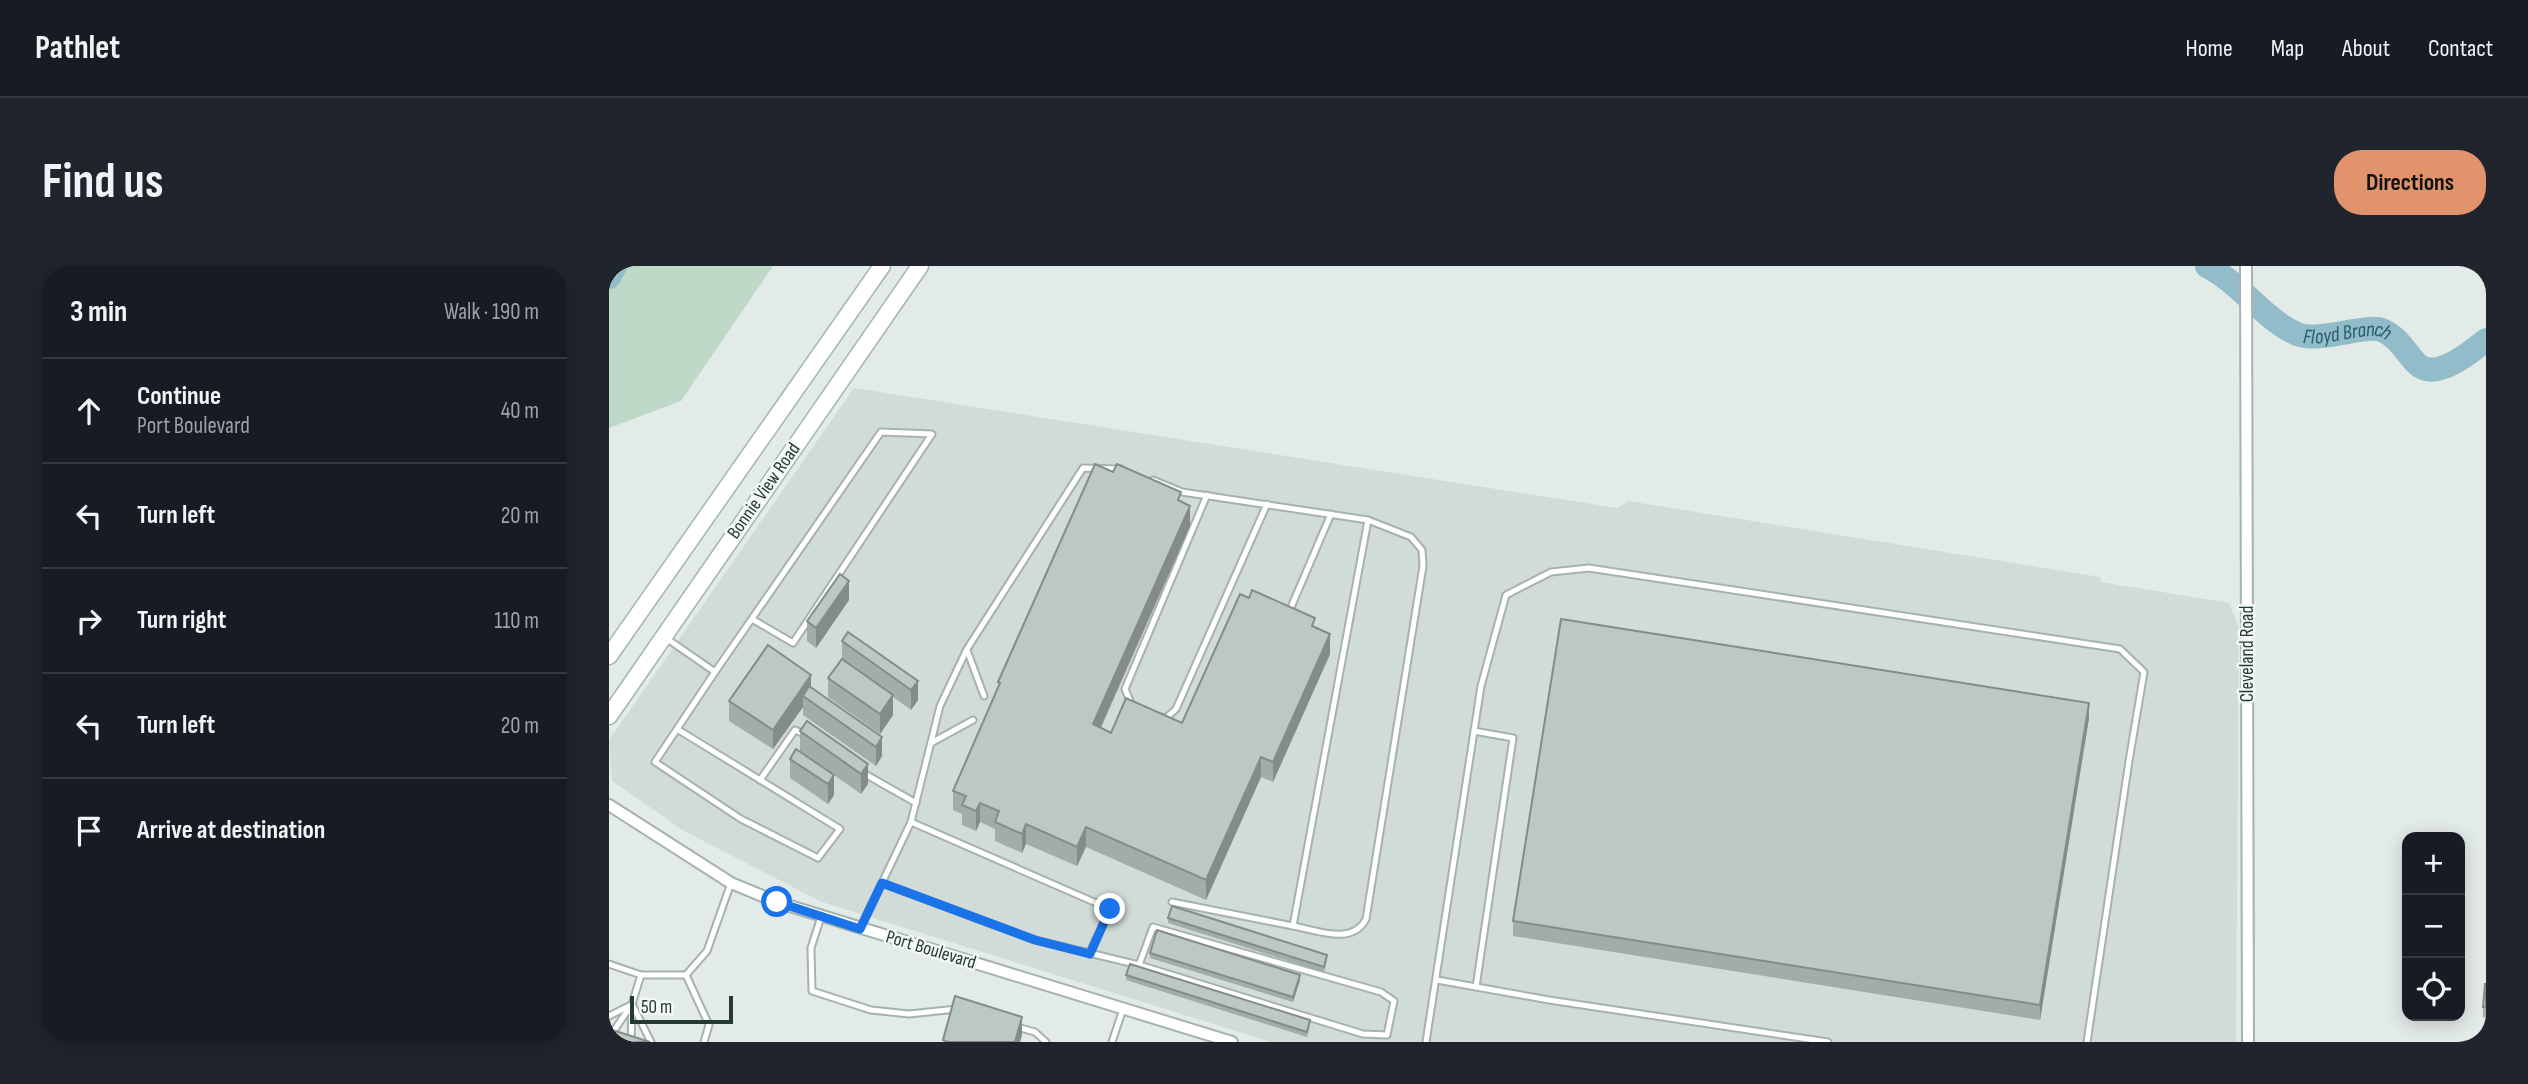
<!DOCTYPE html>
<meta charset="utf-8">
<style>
body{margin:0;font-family:"Sofia Sans Condensed",sans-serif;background:#20242c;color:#f1f3f6}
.controls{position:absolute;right:21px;bottom:21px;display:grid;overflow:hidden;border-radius:14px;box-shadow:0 4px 18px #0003}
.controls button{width:63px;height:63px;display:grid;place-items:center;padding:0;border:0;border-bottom:2px solid #363941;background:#171b24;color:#f1f3f6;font:35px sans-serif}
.scale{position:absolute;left:21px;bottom:18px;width:103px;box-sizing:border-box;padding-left:7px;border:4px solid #253a36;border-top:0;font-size:19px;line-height:24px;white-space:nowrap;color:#253a36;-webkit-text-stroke:5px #f3f8f6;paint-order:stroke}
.stop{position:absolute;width:21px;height:21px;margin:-16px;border:5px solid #1a73e8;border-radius:50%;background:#fff}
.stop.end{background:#1a73e8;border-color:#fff;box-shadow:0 2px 7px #0008}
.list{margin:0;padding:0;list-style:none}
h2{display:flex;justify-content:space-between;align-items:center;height:91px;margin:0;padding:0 28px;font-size:30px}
h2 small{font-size:23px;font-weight:400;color:#9ea1a6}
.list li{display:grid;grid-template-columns:46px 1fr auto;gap:21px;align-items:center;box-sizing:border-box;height:105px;padding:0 28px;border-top:2px solid #363941}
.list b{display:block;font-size:26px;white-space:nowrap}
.list p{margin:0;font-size:23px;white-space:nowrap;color:#9ea1a6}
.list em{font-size:23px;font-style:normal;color:#9ea1a6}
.icon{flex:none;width:38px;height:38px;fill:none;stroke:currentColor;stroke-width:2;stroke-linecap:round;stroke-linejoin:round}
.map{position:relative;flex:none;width:1877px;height:776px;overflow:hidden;border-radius:28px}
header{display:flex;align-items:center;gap:42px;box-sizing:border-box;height:98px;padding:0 35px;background:#171b24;border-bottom:2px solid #363941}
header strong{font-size:33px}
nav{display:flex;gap:38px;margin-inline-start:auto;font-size:24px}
.intro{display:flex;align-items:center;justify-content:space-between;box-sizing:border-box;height:168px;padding:0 42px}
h1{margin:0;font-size:49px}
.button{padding:18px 32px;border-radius:28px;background:#e1936c;color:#111;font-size:24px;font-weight:700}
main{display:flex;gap:42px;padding:0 42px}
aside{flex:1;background:#171b24;border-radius:28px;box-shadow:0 4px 18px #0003}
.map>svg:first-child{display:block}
</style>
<header>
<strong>Pathlet</strong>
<nav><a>Home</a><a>Map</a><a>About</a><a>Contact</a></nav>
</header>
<div class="intro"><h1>Find us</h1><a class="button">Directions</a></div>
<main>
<aside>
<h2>3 min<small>Walk · 190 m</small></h2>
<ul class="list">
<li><svg class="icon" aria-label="ahead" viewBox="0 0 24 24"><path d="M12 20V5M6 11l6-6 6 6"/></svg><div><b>Continue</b><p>Port Boulevard</p></div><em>40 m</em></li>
<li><svg class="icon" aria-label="left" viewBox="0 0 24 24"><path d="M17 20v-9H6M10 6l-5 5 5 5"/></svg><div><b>Turn left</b></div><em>20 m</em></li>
<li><svg class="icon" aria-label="right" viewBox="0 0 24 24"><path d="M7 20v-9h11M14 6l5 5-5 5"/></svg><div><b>Turn right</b></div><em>110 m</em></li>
<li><svg class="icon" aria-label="left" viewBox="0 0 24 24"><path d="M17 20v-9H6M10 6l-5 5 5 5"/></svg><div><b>Turn left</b></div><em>20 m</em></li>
<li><svg class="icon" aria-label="arrive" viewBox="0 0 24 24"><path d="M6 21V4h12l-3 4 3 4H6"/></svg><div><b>Arrive at destination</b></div></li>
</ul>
</aside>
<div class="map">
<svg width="1877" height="776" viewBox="0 0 1877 776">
<rect width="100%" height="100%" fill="#e3ebe8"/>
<!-- built -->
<polygon fill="#d1dbd7" points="245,122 1008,242 1019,235 1491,311 1492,316 1620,337 1630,362 1627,776 662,776 213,636 75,565 3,515 0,474"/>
<!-- green -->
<polygon fill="#bfd9c8" points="10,0 164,0 72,135 0,162 0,14 3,13"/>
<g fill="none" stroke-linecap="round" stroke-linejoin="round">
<!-- river -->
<g stroke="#92bcc9" stroke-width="24">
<path id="s1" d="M1598 0C1631 17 1657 55 1688 68 1709 77 1757 58 1773 64 1789 71 1796 85 1807 97 1826 117 1862 86 1877 74"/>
<polyline points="0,11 6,0"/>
</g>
<!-- lane casing -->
<g stroke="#a6b2af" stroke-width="9">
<g id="lane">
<polyline points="544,214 573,226 759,254 684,660 563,636"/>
<polyline points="683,339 722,248"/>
<polyline points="57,372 106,406 46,496 132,553 209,592 231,563 68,463"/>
<polyline points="358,384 375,430"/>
<polyline points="106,406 272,166 323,168 184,377 143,353"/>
<polyline points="522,437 516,423 598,229"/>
<polyline points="553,451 557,452 567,443 658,238"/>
<polyline points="865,465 904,472 867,721"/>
<polyline points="322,477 364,454"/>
<polyline points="256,508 307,537"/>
<polyline points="151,514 186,464 195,468"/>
<polyline points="302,556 501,643 480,688"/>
<polyline points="273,617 426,674 530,699 754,768 778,769 785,735 772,726 544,661 530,699"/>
<polyline points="212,651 202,682 203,725 262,744 300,748 348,743"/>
<path d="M684 660C708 664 743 680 757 653L814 300 813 284 802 271 759 254"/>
<polyline points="251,663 302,556 331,440 358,383 474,202 512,203"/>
<polyline points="0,698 32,709 77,709"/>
<polyline points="32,709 23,738 42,776"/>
<polyline points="828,714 940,734 1219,776"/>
<polyline points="0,750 20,740"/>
<polyline points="408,761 426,766 437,776"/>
<polyline points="2,769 23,738"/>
<polyline points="22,776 23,741"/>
<polyline points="95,776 100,759 77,709 98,685 122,617"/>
<polyline points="503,776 514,743"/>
<polyline points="817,776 872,420 897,329 942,306 980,302 1511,383 1535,406 1520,495 1478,776"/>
</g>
</g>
<!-- street casing -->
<g stroke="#a6b2af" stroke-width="14">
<g id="street">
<polyline points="1637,0 1639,776"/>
<polyline points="0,539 122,617 168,636 623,776"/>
</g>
</g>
<!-- secondary casing -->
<g stroke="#a3b5b1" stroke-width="19">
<g id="secondary">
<polyline points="0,390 273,0"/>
<polyline points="0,450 311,0"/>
</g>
</g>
<!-- lane -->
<use href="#lane" stroke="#fff" stroke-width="5"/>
<!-- street -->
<use href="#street" stroke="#fff" stroke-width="10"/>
<!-- secondary -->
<use href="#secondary" stroke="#fff" stroke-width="16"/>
</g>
<!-- wall -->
<g fill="#a2aca9">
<polygon points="572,236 581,260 492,462 502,467 573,457 706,361 721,388 664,516 652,511 597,634 477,581 468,600 417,578 413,587 386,575 386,563 371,556 367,565 353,559 353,548 344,544 344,525 389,421 389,416"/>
<polygon points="240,334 207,382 198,375 198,355"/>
<polygon points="233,375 309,415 309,434 302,444 284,431 284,449 271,468 219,431 219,412 233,393"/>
<polygon points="202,421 273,471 273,490 267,500 194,449 194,441 164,483 120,455 120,435"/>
<polygon points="1480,452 1431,754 904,670 904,655"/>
<polygon points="191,465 259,498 259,518 252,528 191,485"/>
<polygon points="181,493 225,509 225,529 219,538 181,512"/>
<polygon points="559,652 718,695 715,706 559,657"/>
<polygon points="541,687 691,714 684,736 541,692"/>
<polygon points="517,709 701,759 698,771 517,714"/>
<polygon points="1877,718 1877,752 1874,751 1874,741"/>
</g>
<!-- shaded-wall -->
<g fill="#848c89">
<polygon points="581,240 581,260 484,478 484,458"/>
<polygon points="240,315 240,334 207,382 207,362"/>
<polygon points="721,368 721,388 664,516 664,496"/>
<polygon points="202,409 202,429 194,430 194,441 164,483 164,464"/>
<polygon points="309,415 309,434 302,444 302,424"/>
<polygon points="284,429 284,449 271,468 271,448"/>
<polygon points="1480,437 1480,452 1431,754 1431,739"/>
<polygon points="273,471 273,490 267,500 267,481"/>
<polygon points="652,491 652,511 597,634 597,614"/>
<polygon points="259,498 259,518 252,528 252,508"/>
<polygon points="225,509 225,529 219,538 219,518"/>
<polygon points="371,537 371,556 367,565 367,545"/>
<polygon points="417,558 417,578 413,587 413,568"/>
<polygon points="477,561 477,581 468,600 468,581"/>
<polygon points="691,709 691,714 684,736 684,731"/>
<polygon points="413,751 413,770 411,776 406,776"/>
</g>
<!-- building -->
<g fill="#bcc8c4" stroke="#848c89" stroke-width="2">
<polygon points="486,198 504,206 508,198 572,226 569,234 581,240 484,458 502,467 517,432 573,457 631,328 640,332 643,324 706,352 703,360 721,368 664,496 652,491 597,614 477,561 468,581 417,558 413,568 386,556 390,545 371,537 367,545 353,539 357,530 344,525 391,417 389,416"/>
<polygon points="231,308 240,315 207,362 198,355"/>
<polygon points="952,353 1480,437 1431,739 904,655"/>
<polygon points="239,366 309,415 302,424 233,375"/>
<polygon points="159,379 202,409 164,464 120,435"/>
<polygon points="233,393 284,429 271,448 219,412"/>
<polygon points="200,420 273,471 267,481 194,430"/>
<polygon points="198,455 259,498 252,508 191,465"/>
<polygon points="187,483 225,509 219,518 181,493"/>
<polygon points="563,640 718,689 715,701 559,652"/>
<polygon points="548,664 691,709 684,731 541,687"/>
<polygon points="521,698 701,754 698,766 517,709"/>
<polygon points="1876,718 1877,718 1877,741 1874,741"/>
<polygon points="346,730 413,751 406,776 339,776 334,774"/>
<polygon points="0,763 41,776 0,776"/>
</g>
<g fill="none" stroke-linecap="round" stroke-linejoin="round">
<!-- route -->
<polyline stroke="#1a73e8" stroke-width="9" points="168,636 251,663 273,617 426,674 481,688 501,643"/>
</g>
<g text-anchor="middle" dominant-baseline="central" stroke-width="5" stroke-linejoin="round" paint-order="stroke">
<!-- street labels -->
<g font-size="19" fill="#253a36" stroke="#f3f8f6">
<text transform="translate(155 225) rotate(-55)">Bonnie View Road</text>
<text transform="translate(1638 388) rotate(-90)">Cleveland Road</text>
<text transform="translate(322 684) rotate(17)">Port Boulevard</text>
</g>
<!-- water labels -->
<g font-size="21" font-style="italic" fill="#265c6f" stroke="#f3f8f6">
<text stroke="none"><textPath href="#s1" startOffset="164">Floyd Branch</textPath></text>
</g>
</g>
</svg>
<div class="controls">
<button>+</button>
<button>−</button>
<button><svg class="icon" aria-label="locate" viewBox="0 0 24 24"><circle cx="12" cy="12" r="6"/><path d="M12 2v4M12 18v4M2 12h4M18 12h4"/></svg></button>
</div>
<div class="scale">50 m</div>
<div class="stop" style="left:168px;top:636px"></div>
<div class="stop end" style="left:501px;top:643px"></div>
</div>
</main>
